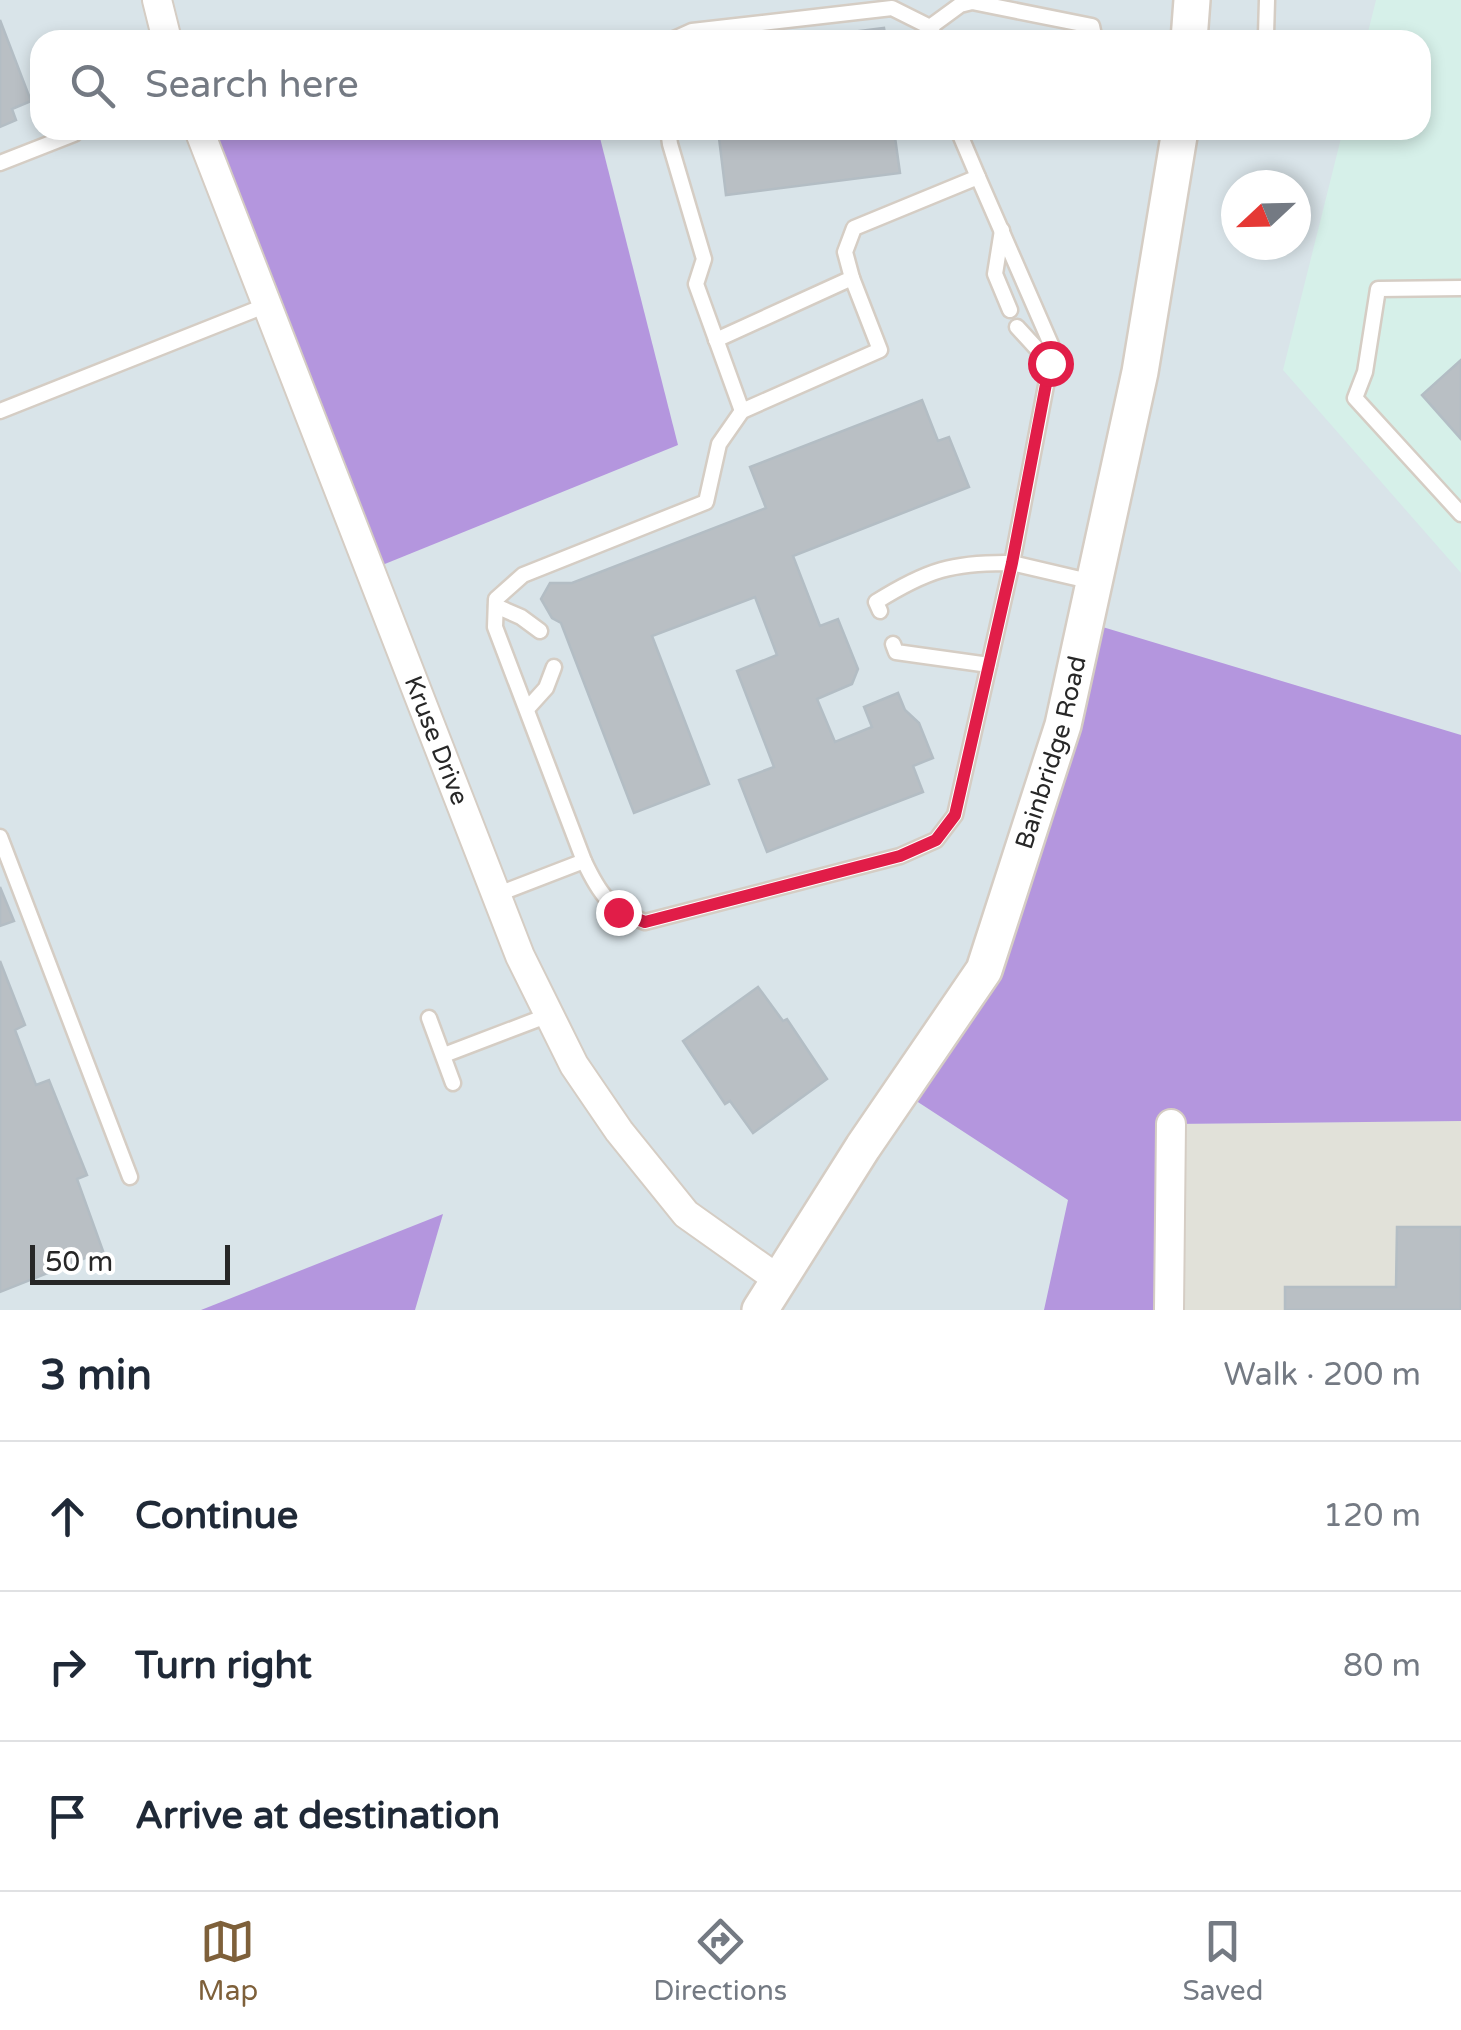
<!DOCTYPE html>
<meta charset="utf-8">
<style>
body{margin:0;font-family:"Varela Round",sans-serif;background:#f6f6f7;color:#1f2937}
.compass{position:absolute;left:1221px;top:170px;width:90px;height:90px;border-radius:50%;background:#fff;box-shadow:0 5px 15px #0003;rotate:248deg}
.scale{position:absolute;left:30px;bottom:25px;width:200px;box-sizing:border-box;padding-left:10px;border:5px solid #272727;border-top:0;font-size:28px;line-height:35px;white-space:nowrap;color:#272727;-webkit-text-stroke:8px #fff;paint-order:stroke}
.stop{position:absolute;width:30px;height:30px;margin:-22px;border:8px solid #e11d48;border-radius:50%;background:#fff}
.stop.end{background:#e11d48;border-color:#fff;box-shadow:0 2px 10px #0008}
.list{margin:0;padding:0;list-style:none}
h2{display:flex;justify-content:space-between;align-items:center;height:130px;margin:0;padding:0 40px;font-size:42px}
h2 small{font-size:32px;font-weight:400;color:#747a83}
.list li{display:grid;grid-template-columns:65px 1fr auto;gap:30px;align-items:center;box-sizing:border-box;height:150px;padding:0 40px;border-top:2px solid #e0e1e3}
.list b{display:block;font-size:38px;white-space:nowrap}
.list em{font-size:32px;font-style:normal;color:#747a83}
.icon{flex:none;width:55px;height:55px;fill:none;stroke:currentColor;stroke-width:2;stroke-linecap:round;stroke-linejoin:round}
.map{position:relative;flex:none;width:1461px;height:1310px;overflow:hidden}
.search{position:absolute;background:#fff;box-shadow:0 5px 15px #0003;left:30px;right:30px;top:30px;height:110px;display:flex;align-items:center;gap:25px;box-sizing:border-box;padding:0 35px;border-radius:30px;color:#747a83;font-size:38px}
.sheet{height:580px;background:#fff}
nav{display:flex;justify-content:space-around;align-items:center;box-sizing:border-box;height:140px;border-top:2px solid #e0e1e3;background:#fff;font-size:28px;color:#747a83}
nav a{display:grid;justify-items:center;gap:5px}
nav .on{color:#7e603a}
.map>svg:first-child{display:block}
</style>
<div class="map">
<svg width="1461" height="1310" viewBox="0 0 1461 1310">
<rect width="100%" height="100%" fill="#d9e4e9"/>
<!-- industrial -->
<polygon fill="#e1e1d9" points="1461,1121 1461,1310 1169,1310 1171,1124"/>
<!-- medical -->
<polygon fill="#d6f0e9" points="1376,0 1461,0 1461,573 1283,370 1343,130 1421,130 1421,40 1366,40"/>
<!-- green -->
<g fill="#b496de">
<polygon points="199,130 598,130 678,445 370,570"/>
<polygon points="1086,622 1461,735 1461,1121 1171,1124 1169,1310 1044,1310 1068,1200 901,1091 984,970"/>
<polygon points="443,1214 415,1310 201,1310"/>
</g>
<!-- building -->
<g fill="#b9bfc4" stroke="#b3bdc4" stroke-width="2.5">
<polygon points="0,20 31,101 12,109 16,120 0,127"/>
<polygon points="884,28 886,40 789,40"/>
<polygon points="718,130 894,130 900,173 726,195"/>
<polygon points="1461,360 1461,439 1422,395"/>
<polygon points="922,400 938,441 949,437 969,487 793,556 820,626 838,619 858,669 852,684 817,699 835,742 872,727 864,707 898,693 905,710 919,723 933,758 913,766 923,792 767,852 739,780 774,767 737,671 777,655 755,597 652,636 709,784 634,813 561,623 552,618 541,599 550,583 572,583 766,508 750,467"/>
<polygon points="0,887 14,921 0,926"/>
<polygon points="0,961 25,1025 15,1030 36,1085 49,1080 87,1175 77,1179 103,1251 0,1292"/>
<polygon points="758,987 783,1021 787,1019 827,1079 753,1133 730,1101 725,1104 683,1041"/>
<polygon points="1397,1227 1461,1227 1461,1310 1285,1310 1285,1287 1396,1287"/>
</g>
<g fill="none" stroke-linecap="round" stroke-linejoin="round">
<!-- service casing -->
<g stroke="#d5cdc4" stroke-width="19">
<g id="service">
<polyline points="930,27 960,5 972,2 1092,26 1095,40"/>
<polyline points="1266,35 1267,0"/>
<polyline points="672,40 692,31 892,8 930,27 937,40"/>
<polyline points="668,130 670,144 704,259 696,284 742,411"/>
<polyline points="958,130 978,177"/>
<polyline points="0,163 74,134 75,130"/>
<polyline points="1002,230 995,274 1010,310"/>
<polyline points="852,278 845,252 854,228 978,177 1053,349 1012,563 1093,582"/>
<polyline points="1461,288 1378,289 1365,372 1355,398 1461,514"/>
<polyline points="1017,327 1050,363"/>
<polyline points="0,411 267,305"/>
<polyline points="496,606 521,617 540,631"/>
<polyline points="893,644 896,652 989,665"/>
<polyline points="527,709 546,688 554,667"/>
<polyline points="0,837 130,1177"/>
<path d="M584 861C600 895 610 909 645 922L900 856 936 840 955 815 1012 563C953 562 927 570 876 602L880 611"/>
<polyline points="496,895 584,861 495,627 496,599 523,575 706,502 719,444 742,411 880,350 852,278 716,340"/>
<polyline points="429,1018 453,1083"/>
<polyline points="444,1055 549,1015"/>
</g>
</g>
<!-- minor casing -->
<g stroke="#d5cdc4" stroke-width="32">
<g id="minor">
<polyline points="157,0 167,40"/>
<path id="s1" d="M199 130 520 956 574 1065 619 1131 686 1214 779 1280"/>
<polyline points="1169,1310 1171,1124"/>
</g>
</g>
<!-- tertiary casing -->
<g stroke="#d5cdc4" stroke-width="40">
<g id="tertiary">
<polyline points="1189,40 1192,0"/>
<path id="s2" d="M760 1310 863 1147 984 970 1063 725 1140 372 1180 130"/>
</g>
</g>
<!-- service -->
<use href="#service" stroke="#fff" stroke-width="14"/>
<!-- minor -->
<use href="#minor" stroke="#fff" stroke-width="28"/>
<!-- tertiary -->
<use href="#tertiary" stroke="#fff" stroke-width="35"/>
</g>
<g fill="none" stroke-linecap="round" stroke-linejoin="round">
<!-- route -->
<polyline stroke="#e11d48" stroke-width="12" points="618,912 645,922 900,856 936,840 955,815 1012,563 1050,363"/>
</g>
<g text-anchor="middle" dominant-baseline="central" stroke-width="8" stroke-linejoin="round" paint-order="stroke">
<!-- street labels -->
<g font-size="25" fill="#272727" stroke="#fff">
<text stroke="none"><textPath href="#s1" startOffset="655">Kruse Drive</textPath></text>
<text stroke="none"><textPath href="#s2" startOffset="635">Bainbridge Road</textPath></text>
</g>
</g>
</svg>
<svg class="compass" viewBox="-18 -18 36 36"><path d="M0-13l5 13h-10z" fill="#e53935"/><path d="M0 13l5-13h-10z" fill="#747a83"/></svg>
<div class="scale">50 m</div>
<div class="stop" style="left:1050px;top:363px"></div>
<div class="stop end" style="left:618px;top:912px"></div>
<div class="search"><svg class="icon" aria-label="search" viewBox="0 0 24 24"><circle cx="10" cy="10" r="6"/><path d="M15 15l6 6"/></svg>Search here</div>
</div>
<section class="sheet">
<h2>3 min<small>Walk · 200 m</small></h2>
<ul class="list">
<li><svg class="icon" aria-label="ahead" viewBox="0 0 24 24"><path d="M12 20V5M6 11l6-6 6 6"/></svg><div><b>Continue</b></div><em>120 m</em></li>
<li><svg class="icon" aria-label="right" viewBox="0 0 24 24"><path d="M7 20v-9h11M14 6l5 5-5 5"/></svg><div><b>Turn right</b></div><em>80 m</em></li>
<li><svg class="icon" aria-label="arrive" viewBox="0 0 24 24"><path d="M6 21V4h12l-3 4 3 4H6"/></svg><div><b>Arrive at destination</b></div></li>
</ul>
</section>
<nav>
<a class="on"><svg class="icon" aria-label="map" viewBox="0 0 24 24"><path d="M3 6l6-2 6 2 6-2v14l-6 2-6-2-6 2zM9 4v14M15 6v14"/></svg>Map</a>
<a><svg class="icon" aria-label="directions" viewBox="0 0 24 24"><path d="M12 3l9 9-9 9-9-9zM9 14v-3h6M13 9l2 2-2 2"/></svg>Directions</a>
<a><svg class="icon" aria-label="saved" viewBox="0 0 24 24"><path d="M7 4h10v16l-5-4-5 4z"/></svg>Saved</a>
</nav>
